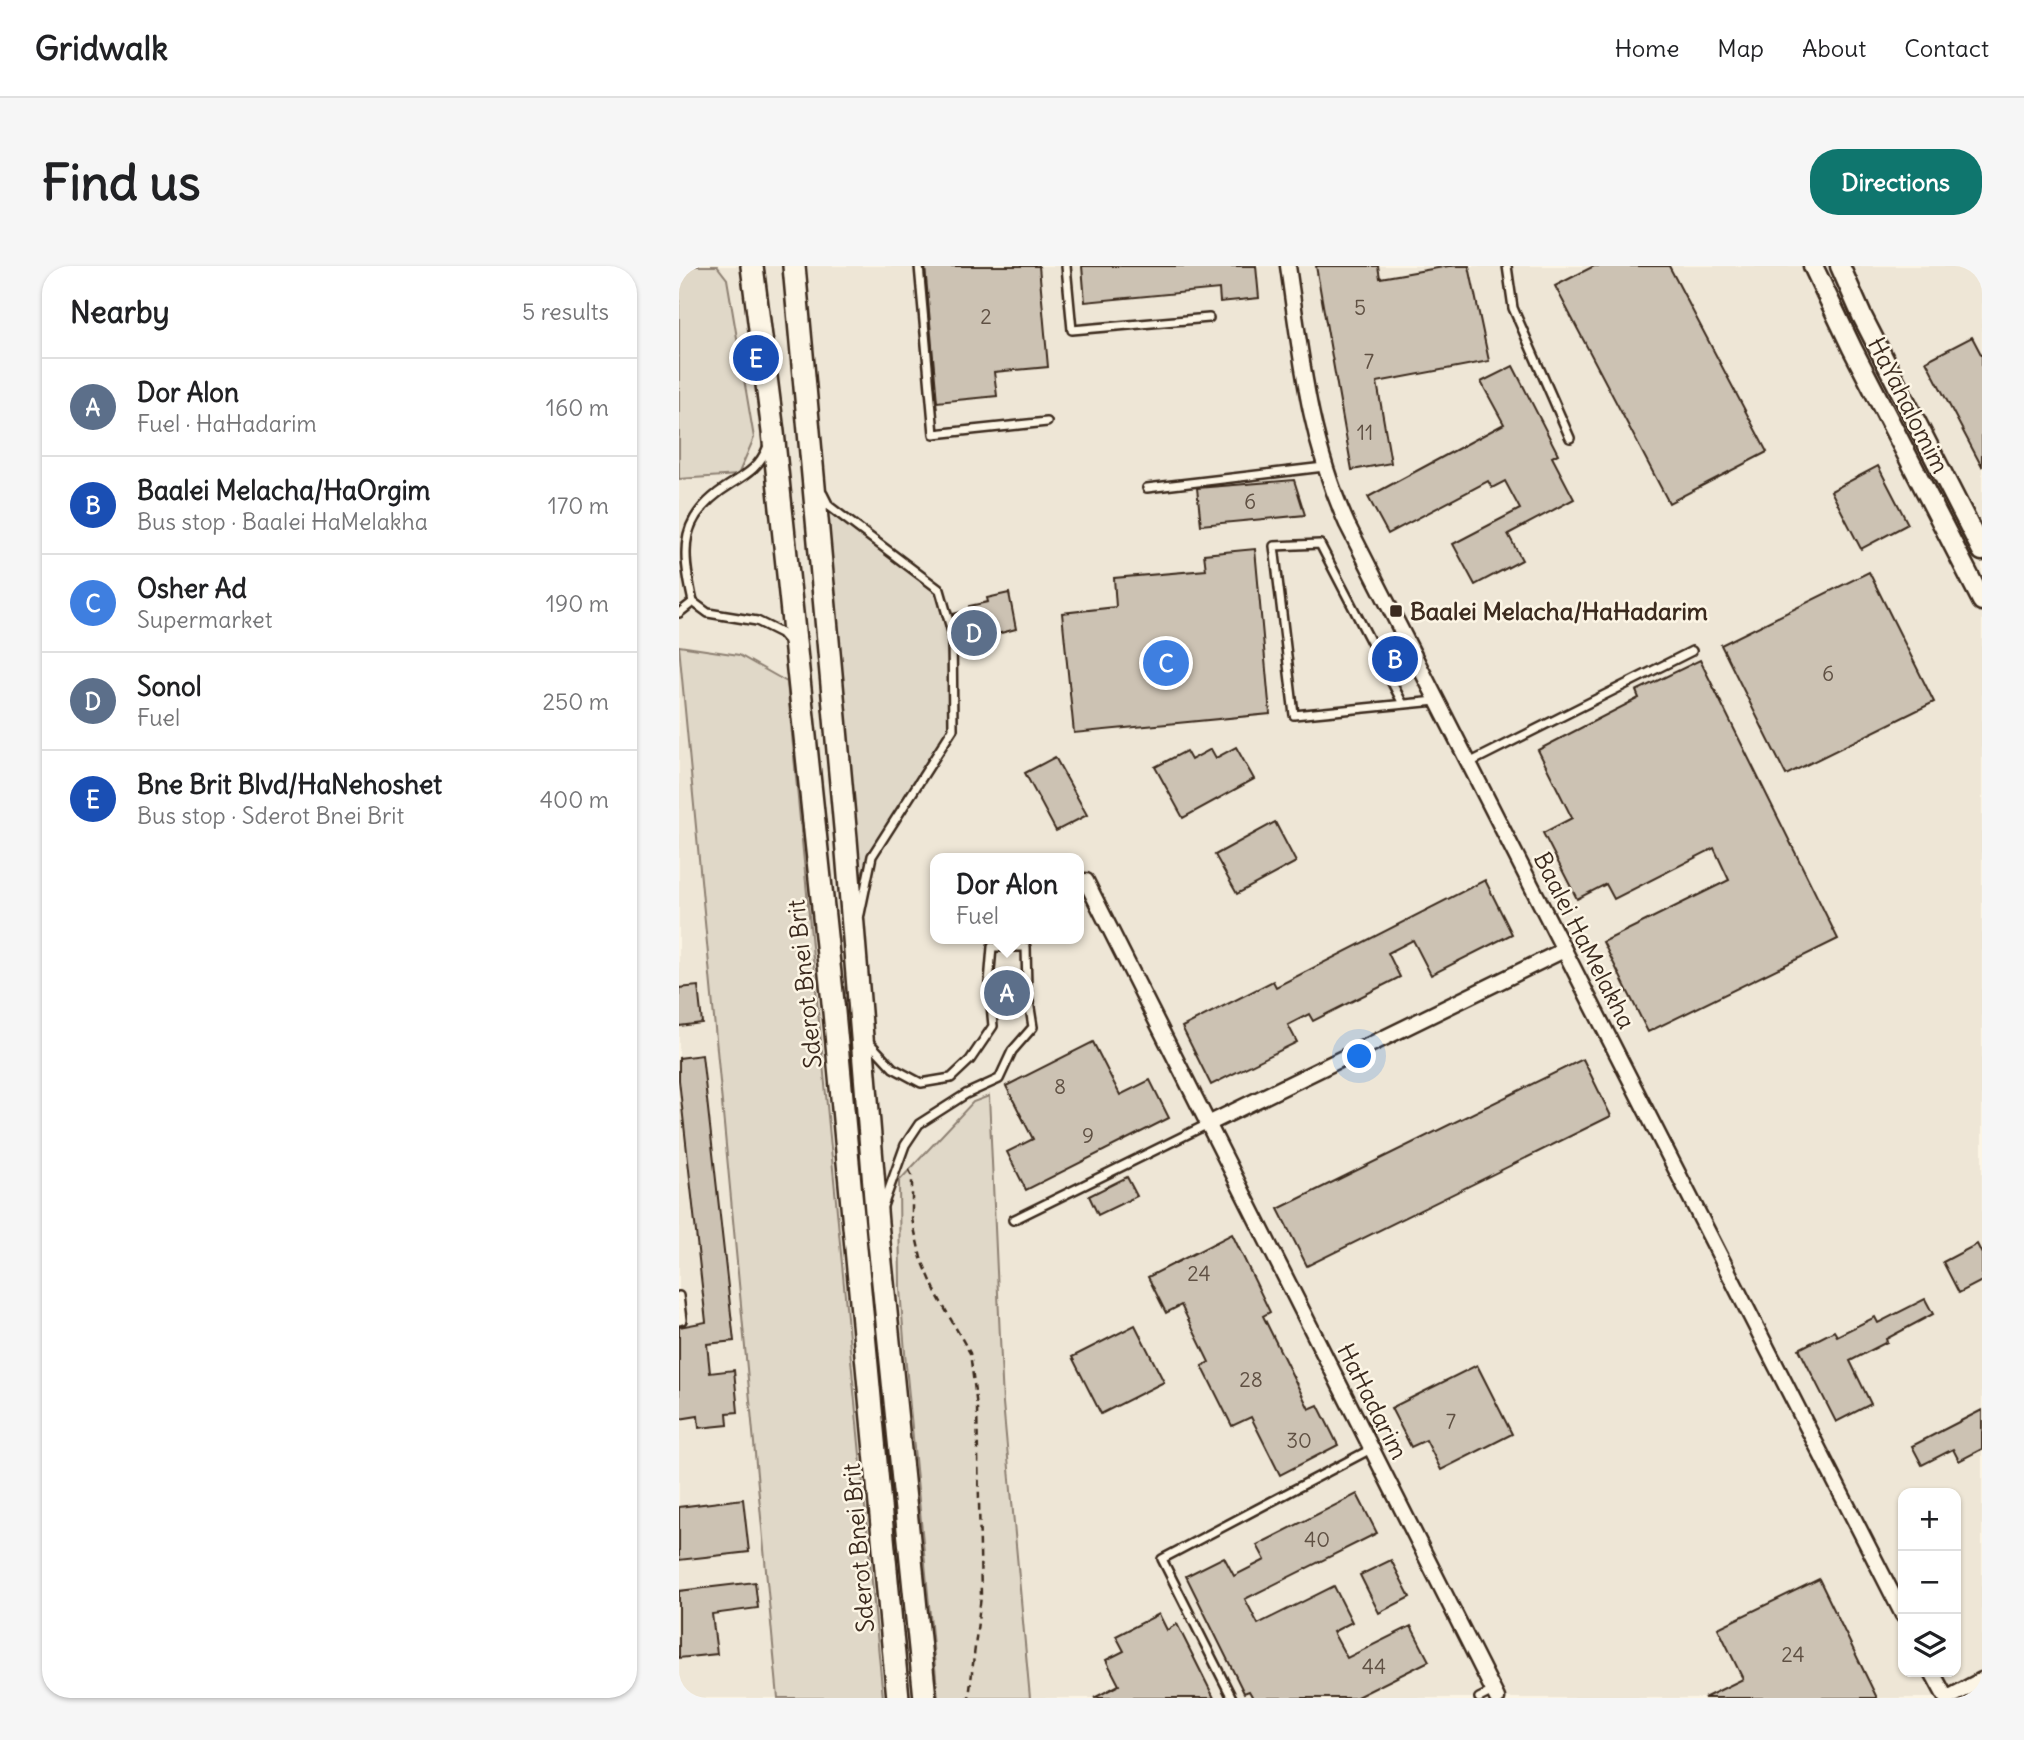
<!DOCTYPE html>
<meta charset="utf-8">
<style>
body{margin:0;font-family:Delius,sans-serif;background:#f6f6f6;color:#202124}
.controls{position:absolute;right:21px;bottom:21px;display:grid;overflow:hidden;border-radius:14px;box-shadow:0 2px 5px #0004}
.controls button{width:63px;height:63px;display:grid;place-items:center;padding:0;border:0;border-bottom:2px solid #e0e0e0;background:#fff;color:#202124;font:35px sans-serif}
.you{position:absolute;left:681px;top:791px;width:24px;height:24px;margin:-18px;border:5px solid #fff;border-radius:50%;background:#1a73e8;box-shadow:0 0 0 10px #1a73e833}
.badge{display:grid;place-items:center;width:46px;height:46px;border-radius:50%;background:#0f766e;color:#fff;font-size:23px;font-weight:700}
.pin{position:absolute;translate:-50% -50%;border:4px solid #fff;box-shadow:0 2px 7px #0006}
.popup{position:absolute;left:251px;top:587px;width:154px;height:91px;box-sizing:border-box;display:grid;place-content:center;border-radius:14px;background:#fff;filter:drop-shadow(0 2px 5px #0005);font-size:23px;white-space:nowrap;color:#757577}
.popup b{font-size:26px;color:#202124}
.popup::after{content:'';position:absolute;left:50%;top:100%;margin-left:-14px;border:14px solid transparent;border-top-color:#fff}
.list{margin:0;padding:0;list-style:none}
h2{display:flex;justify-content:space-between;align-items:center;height:91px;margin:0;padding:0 28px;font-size:30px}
h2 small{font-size:23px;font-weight:400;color:#757577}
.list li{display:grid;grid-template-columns:46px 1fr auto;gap:21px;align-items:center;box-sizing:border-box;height:98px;padding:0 28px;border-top:2px solid #e0e0e0}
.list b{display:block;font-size:26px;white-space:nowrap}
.list p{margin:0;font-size:23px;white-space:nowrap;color:#757577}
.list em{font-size:23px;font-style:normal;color:#757577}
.icon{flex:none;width:38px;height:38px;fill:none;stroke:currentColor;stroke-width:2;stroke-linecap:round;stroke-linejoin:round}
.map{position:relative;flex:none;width:1303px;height:1432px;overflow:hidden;border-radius:28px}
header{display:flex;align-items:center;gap:42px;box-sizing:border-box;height:98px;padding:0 35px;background:#fff;border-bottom:2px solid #e0e0e0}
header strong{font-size:33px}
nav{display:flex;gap:38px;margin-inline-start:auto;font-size:24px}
.intro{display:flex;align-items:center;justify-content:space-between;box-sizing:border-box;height:168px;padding:0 42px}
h1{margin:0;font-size:49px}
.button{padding:18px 32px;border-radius:28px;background:#0f766e;color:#fff;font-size:24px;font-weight:700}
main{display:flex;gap:42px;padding:0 42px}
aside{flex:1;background:#fff;border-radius:28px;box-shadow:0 2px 5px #0004}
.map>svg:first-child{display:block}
</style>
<header>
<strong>Gridwalk</strong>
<nav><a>Home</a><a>Map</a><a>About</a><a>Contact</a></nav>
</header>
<div class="intro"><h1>Find us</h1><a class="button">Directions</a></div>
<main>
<aside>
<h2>Nearby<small>5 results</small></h2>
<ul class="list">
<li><span class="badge" style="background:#5c6f8a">A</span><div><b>Dor Alon</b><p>Fuel · HaHadarim</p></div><em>160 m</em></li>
<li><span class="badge" style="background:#1a4fb4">B</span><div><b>Baalei Melacha/HaOrgim</b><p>Bus stop · Baalei HaMelakha</p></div><em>170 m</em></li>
<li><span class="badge" style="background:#3f7fe0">C</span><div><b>Osher Ad</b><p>Supermarket</p></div><em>190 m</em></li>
<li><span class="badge" style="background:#5c6f8a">D</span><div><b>Sonol</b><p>Fuel</p></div><em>250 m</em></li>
<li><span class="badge" style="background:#1a4fb4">E</span><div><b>Bne Brit Blvd/HaNehoshet</b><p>Bus stop · Sderot Bnei Brit</p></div><em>400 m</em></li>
</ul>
</aside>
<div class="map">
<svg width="1303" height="1432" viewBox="0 0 1303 1432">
<rect width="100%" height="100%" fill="#fcf5e5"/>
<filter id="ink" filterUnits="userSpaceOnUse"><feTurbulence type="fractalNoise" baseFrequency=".0143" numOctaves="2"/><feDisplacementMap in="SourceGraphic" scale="14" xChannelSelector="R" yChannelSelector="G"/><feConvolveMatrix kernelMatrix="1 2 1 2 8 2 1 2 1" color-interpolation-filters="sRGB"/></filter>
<g filter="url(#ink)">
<!-- built -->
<path fill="#eee6d6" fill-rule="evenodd" d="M0 0H1303V1432H0ZM256 592H400V673H256ZM1224 1227H1277V1406H1224Z"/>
<!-- green -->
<g fill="#e0d8c8" stroke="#8e8173" stroke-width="2">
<polygon points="0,0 38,0 48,13 75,172 59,209 0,213"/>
<polygon points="150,240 261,324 273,366 274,463 171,625 139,258"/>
<polygon points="0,380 60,389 108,416 204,1432 99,1432"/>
<polygon points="310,830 324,1137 351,1432 259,1432 227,1099 221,1023 220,915 294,836"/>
</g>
<!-- building -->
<g fill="#ccc2b3" stroke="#3b2a1e" stroke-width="2">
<polygon points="246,0 360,0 369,101 315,106 318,130 258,136"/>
<polygon points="403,0 577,0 580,32 541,36 540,23 406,36"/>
<polygon points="637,0 699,0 701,12 770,0 790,0 810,95 698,116 712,197 673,204"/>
<polygon points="915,0 990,0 1088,186 990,237 876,20"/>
<polygon points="1293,71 1303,90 1303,201 1247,95"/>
<polygon points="834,100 879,188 873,191 895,233 829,268 843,294 796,319 774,278 841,243 826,215 813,222 809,215 709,268 689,231 825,158 802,116"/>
<polygon points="1199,200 1229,258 1182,283 1152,225"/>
<polygon points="615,214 626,249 522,259 518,222"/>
<polygon points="576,283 591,448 395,467 383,347 437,341 435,312 527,304 525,288"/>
<polygon points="1190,306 1255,436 1107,509 1042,379"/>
<polygon points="330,327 337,363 299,373 300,378 279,382 279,365 274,348 290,344 290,340 309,336 308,332"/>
<polygon points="1021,394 1159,673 969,766 924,676 1050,614 1035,582 935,633 927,618 898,633 864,567 893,552 859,484 960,432 957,425"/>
<polygon points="557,481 575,513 504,552 476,501 507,485 512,494 532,483 537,492"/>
<polygon points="376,491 408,549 377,565 346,507"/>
<polygon points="596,556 617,596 558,628 536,589"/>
<polygon points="806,614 833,668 752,709 734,674 709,687 721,711 634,755 630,748 609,759 618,776 532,819 503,761 594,715 597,721"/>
<polygon points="19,720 23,757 0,760 0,722"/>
<polygon points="414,776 441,829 471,814 490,852 347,924 328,886 354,873 327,820"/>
<polygon points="23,789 55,1075 28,1078 31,1107 55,1104 59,1146 48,1147 49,1159 20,1162 19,1150 0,1153 0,1061 27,1056 0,814 0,792"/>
<polygon points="904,793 932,850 628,1000 599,943"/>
<polygon points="448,911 458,930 419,949 410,930"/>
<polygon points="553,968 591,1046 584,1050 630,1143 639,1139 659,1179 601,1209 572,1151 553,1160 523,1100 530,1096 502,1039 487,1047 469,1011"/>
<polygon points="1298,978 1303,988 1303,1015 1280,1027 1264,996"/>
<polygon points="1246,1033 1254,1048 1207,1073 1208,1076 1171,1095 1192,1138 1157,1156 1120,1083 1155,1065 1158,1070 1196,1051 1199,1057"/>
<polygon points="456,1059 485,1116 422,1148 393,1091"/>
<polygon points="798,1099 833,1168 762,1204 747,1174 732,1181 712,1142"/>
<polygon points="1303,1144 1303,1183 1280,1195 1274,1183 1243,1199 1233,1180"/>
<polygon points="678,1228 698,1267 566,1333 579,1358 655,1320 673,1356 654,1366 668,1392 732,1360 750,1395 676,1432 574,1432 570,1425 565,1427 507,1310 545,1291 555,1310 586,1294 578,1279"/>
<polygon points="64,1233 70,1286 0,1294 0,1241"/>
<polygon points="712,1294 731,1331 700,1347 681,1309"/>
<polygon points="1140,1313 1198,1432 1025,1432 1064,1413 1039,1362"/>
<polygon points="76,1316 79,1342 33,1348 38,1388 0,1392 0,1325"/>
<polygon points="480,1348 488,1364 498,1358 535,1432 415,1432 440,1419 427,1394 445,1385 437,1370"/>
</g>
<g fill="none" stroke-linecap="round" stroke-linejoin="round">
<!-- service casing -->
<g stroke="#3b2a1e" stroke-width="12">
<g id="service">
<polyline points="240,0 255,168 368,156"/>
<polyline points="387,0 393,64 530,52"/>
<polyline points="828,0 834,42 891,172"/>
<path d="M89 180C81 200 70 207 52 218 0 250 2 281 14 336L29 347 78 355 102 367 109 375"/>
<polyline points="468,222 645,201"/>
<polyline points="144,228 150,240 261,324 273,366 274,463 193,590 181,648"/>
<polyline points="0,347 14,336"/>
<polyline points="724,438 641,278 595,280 615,449 757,435"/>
<polyline points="790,497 1013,385"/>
<polyline points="190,776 214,802 242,817 272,812 291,794 314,760 310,717 313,681 347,681 348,723 354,761 333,785 320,813 287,828 240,858 226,879 204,940"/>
<polyline points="334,954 529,858"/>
<polyline points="0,1030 3,1054 0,1055"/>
<polyline points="553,1432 483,1293 692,1183"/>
<polyline points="800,1432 814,1425"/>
</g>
</g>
<!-- minor casing -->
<g stroke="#3b2a1e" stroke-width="19">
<g id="minor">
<path d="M609 0C622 90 630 174 668 258L1224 1349"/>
<polyline points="407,615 818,1432"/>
<polyline points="529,858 885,684"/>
<polyline points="1253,1406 1267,1432"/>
<polyline points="1269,1432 1303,1414"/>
</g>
</g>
<!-- tertiary casing -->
<g stroke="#3b2a1e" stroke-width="23">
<g id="tertiary">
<polyline points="1134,0 1173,82 1303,335"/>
<polyline points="1161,0 1183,50 1303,285"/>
</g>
</g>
<!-- secondary casing -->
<g stroke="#3b2a1e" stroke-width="26">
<g id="secondary">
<polyline points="73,0 94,166 155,746 219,1432"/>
<polyline points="115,0 167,573 198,957 246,1432"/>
</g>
</g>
<!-- path -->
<polyline stroke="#3b2a1e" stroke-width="2.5" stroke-dasharray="7 5" stroke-linecap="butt" points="230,904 233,910 233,953 242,992 258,1029 291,1087 298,1141 302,1330 290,1432"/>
<!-- service -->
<use href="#service" stroke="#fcf5e5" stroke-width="7"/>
<!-- minor -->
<use href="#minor" stroke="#fcf5e5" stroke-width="14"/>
<!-- tertiary -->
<use href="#tertiary" stroke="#fcf5e5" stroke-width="18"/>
<!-- secondary -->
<use href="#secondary" stroke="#fcf5e5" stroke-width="21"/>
</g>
</g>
<!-- markers -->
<rect fill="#3b2a1e" stroke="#fcf5e5" stroke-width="2.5" x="710" y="338" width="14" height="14" rx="3.5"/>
<g text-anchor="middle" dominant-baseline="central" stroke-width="5" stroke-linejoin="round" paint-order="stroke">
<!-- number labels -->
<g font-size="21" fill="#5f5043">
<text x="681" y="41">5</text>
<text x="307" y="50">2</text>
<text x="690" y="95">7</text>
<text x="686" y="166">11</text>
<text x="571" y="235">6</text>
<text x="1149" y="407">6</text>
<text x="381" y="820">8</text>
<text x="409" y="869">9</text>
<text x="520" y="1007">24</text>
<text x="572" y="1113">28</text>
<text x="772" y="1155">7</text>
<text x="620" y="1174">30</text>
<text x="638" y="1273">40</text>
<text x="1114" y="1388">24</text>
<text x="695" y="1400">44</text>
</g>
<!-- street labels -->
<g font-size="24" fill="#3b2a1e" stroke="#fcf5e5">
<text transform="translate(1230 139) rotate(63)">HaYahalomim</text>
<text transform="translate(906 674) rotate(63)">Baalei HaMelakha</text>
<text transform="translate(125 718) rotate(-96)">Sderot Bnei Brit</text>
<text transform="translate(694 1135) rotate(63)">HaHadarim</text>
<text transform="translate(179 1282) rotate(-95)">Sderot Bnei Brit</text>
</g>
<!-- poi labels -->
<g font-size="24" font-weight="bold" fill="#3b2a1e" stroke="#fcf5e5" text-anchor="start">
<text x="731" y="345">Baalei Melacha/HaHadarim</text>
</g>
</g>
</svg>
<div class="controls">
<button>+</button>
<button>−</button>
<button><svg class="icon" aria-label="layers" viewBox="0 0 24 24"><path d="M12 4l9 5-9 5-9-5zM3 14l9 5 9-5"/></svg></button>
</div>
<div class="you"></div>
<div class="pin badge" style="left:328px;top:727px;background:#5c6f8a">A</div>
<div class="popup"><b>Dor Alon</b>Fuel</div>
<div class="pin badge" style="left:716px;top:393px;background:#1a4fb4">B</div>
<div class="pin badge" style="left:487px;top:397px;background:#3f7fe0">C</div>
<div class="pin badge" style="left:295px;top:367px;background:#5c6f8a">D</div>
<div class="pin badge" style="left:77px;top:92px;background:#1a4fb4">E</div>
</div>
</main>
